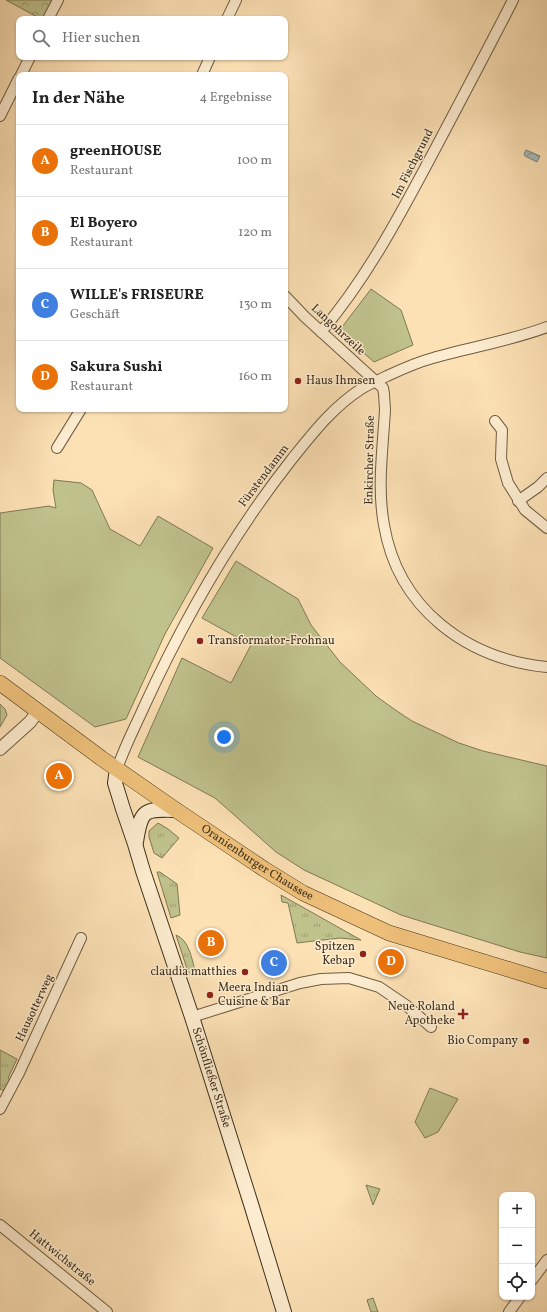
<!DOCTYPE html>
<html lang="de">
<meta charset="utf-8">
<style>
body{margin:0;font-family:Vollkorn,serif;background:#f2f2f2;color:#222}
.controls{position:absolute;right:12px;bottom:12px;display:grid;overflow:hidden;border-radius:8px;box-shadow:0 1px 3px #0004}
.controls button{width:36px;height:36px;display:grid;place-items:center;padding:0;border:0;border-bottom:1px solid #e0e0e0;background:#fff;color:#222;font:20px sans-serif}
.you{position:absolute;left:224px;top:737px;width:14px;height:14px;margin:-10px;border:3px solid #fff;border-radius:50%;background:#1a73e8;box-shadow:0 0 0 6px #1a73e833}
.badge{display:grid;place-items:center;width:26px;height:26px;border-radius:50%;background:#8f2418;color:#fff;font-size:13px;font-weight:700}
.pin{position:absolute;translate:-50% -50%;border:2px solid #fff;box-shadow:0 1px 4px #0006}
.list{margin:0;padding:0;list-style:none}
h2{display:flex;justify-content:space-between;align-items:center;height:52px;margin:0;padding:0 16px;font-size:17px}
h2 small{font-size:13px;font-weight:400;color:#767676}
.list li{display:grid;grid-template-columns:26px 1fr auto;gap:12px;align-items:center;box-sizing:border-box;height:72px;padding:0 16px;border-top:1px solid #e0e0e0}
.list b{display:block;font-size:15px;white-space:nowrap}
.list p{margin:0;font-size:13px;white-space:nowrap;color:#767676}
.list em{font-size:13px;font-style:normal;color:#767676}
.icon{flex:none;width:22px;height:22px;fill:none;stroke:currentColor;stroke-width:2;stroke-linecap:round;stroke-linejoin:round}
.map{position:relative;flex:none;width:547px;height:1312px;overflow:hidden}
.search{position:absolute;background:#fff;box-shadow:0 1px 3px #0004;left:16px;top:16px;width:272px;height:44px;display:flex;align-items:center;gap:10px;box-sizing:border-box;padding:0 14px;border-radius:8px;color:#767676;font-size:15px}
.panel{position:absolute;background:#fff;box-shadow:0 1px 3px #0004;left:16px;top:72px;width:272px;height:340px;border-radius:8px}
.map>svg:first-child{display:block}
</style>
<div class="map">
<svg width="547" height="1312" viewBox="0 0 547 1312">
<defs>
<pattern id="grass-tufts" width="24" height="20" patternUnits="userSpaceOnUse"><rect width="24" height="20" fill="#c0c28c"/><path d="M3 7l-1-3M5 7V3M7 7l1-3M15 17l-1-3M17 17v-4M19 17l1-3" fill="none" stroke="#9d9e72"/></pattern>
<pattern id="forest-crowns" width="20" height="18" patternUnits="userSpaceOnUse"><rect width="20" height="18" fill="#c0c28c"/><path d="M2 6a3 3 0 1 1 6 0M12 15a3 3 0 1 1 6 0" fill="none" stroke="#9d9e72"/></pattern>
<pattern id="water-waves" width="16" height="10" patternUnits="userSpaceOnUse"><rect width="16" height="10" fill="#a5bab9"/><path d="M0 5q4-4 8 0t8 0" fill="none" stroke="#889896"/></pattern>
</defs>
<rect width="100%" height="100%" fill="#fce1b5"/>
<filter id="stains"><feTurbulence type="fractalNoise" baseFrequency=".005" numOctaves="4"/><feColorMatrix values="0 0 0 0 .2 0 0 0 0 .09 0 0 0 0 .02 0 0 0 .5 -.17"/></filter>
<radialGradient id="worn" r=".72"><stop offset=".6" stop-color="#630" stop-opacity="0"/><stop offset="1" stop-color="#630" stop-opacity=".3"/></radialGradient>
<!-- grass -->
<g fill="url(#grass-tufts)" stroke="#807954">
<polygon points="0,704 5,709 7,715 0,727"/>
<polygon points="158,823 168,829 179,838 162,858 154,853 149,837 149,831"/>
<polygon points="157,872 160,872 177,884 180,915 171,918"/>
<polygon points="281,895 361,940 340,938 297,943 288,903 282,902"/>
<path d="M176 935C189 940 192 959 195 971L189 975Z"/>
<polygon points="0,1050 17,1059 8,1078 10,1080 4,1091 0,1089"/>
<polygon points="366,1185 380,1189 373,1205"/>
<polygon points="373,1298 378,1312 371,1312 367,1300"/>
</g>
<!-- forest -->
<polygon fill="url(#forest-crowns)" stroke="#807954" points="6,0 53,0 44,19 41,19"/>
<!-- green -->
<g fill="#c0c28c" stroke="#807954">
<polygon points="371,289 401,310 413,345 374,362 339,331"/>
<polygon points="54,480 81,483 92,490 110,529 140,546 158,516 213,548 165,634 126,719 95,727 0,658 0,513 49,506 56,508 53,490"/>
<polygon points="236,561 298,599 311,625 340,662 376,696 394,709 412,721 459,743 483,751 547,766 547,958 520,952 401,915 304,870 276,852 215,798 138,757 182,658 231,683 251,645 202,618"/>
<polygon points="430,1088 458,1099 438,1132 425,1138 415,1122"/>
</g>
<!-- water -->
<polygon fill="url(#water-waves)" stroke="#7c837b" points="526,150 540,156 537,162 525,156 524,154"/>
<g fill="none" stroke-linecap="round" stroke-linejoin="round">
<!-- minor casing -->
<g stroke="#6e5c43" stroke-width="12">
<g id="minor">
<polyline points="48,19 58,0"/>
<polyline points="227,19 236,0"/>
<polyline points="21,75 30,57"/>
<polyline points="202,75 210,57"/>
<polyline points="0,116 19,78"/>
<path d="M285 296 305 317 383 388 384 394 385 410C383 447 377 487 384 525 398 608 466 659 547 667"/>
<path d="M321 332C367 278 400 215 433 153 460 102 487 51 513 0"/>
<polyline points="495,421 502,430 501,459 508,483 525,510 547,528"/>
<polyline points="57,448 81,409"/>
<polyline points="518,501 538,487 547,478"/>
<path d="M117 769C124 748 134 729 143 709 183 621 232 535 292 459 313 433 333 407 361 389 369 384 379 380 387 376 402 369 418 362 433 358 471 347 510 341 547 327"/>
<polyline points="192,1017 300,983 321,979 349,978 379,987 407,1006 431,1027"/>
<polyline points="0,1109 19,1073 81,938"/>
<polyline points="0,1225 107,1312"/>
<polyline points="532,1280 547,1260"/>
<polyline points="509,1312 520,1297"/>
</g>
</g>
<!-- tertiary casing -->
<g stroke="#6e5c43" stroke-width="14">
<polyline id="tertiary" points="0,749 30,722 38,711"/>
</g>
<!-- secondary casing -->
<g stroke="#3f301d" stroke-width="16">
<g id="secondary">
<path id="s1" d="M117 769 115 783 123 809 135 844 143 871 192 1017 251 1204 284 1312"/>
<path d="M136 842C141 809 144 809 176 810"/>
</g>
</g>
<!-- primary casing -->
<g stroke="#3f301d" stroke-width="16">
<g id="primary">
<path id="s2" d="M0 683 101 758 176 810 264 869 303 893 389 933 547 981"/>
</g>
</g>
<!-- minor -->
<use href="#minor" stroke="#fdeccf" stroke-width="10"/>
<!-- tertiary -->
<use href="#tertiary" stroke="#fdeccf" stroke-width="12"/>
<!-- secondary -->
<use href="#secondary" stroke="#fdeccf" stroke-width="14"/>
<!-- primary -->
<use href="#primary" stroke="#eec07a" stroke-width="15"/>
</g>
<!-- markers -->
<g fill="#8f2418" stroke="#fdeccf" stroke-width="1.5">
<circle cx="298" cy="381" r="4"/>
<circle cx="200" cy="641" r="4"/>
<circle cx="363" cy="954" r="4"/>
<circle cx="245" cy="972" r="4"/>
<circle cx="210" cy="995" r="4"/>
<path d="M461 1008h4v4h4v4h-4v4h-4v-4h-4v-4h4z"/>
<circle cx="526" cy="1041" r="4"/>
</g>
<g text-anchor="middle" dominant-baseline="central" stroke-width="3" stroke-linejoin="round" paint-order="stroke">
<!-- street labels -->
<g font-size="12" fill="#3f301d" stroke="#fdeccf">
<text transform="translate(413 164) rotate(-63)">Im Fischgrund</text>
<text transform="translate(338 330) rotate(43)">Langohrzeile</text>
<text transform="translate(370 460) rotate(-89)">Enkircher Straße</text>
<text transform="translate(264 476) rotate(-53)">Fürstendamm</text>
<text stroke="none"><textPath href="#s2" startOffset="314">Oranienburger Chaussee</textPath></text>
<text transform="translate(35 1008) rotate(-65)">Hausotterweg</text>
<text stroke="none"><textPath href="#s1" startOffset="324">Schönfließer Straße</textPath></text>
<text transform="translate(62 1258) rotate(39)">Hattwichstraße</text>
</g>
<!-- poi labels -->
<g font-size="12" fill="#3f301d" stroke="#fdeccf" text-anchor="end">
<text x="306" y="381" text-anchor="start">Haus Ihmsen</text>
<text x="208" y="641" text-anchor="start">Transformator-Frohnau</text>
<text x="355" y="947">Spitzen<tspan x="355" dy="14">Kebap</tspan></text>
<text x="237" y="972">claudia matthies</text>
<text x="218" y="988" text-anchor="start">Meera Indian<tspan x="218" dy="14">Cuisine &amp; Bar</tspan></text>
<text x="455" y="1007">Neue Roland<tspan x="455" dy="14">Apotheke</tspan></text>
<text x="518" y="1041">Bio Company</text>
</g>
</g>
<rect width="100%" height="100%" filter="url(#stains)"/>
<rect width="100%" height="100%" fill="url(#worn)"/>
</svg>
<div class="controls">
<button>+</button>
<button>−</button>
<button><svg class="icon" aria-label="locate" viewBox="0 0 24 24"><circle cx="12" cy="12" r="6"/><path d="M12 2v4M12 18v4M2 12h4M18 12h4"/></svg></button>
</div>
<div class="you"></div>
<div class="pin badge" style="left:59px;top:776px;background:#e8710a">A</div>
<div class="pin badge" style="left:211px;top:943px;background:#e8710a">B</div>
<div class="pin badge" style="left:274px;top:963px;background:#3f7fe0">C</div>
<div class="pin badge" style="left:391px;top:962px;background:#e8710a">D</div>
<div class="search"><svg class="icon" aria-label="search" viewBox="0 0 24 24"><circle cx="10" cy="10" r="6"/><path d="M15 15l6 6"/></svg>Hier suchen</div>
<section class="panel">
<h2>In der Nähe<small>4 Ergebnisse</small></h2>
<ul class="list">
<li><span class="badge" style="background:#e8710a">A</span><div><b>greenHOUSE</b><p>Restaurant</p></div><em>100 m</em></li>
<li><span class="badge" style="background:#e8710a">B</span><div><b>El Boyero</b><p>Restaurant</p></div><em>120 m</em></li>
<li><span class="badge" style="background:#3f7fe0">C</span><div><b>WILLE's FRISEURE</b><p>Geschäft</p></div><em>130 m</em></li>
<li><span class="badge" style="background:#e8710a">D</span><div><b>Sakura Sushi</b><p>Restaurant</p></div><em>160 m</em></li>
</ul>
</section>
</div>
